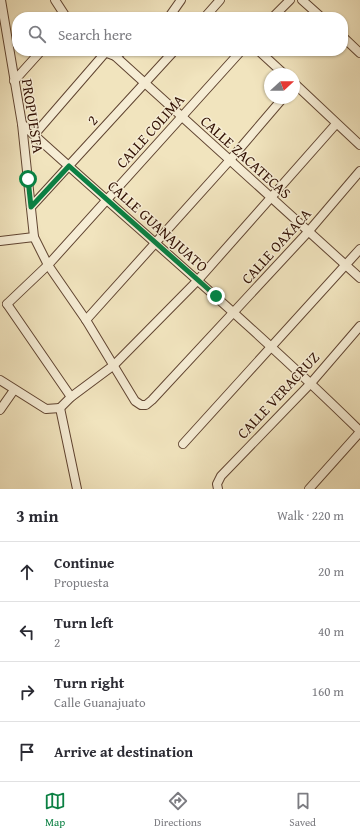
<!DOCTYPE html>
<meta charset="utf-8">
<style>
body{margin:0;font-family:"Gentium Book Plus",serif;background:#f2f2f3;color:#2b2b33}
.compass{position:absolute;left:264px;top:68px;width:36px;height:36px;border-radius:50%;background:#fff;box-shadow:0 1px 3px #0004;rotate:69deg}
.stop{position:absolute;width:12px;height:12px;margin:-9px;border:3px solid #0b8043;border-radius:50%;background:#fff}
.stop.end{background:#0b8043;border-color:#fff;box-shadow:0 1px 4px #0008}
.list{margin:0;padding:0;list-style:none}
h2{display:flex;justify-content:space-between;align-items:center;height:52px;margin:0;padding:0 16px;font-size:17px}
h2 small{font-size:13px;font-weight:400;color:#7c7c81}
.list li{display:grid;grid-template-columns:26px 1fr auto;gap:12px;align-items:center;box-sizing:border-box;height:60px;padding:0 16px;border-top:1px solid #e1e1e2}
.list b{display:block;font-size:15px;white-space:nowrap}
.list p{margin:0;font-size:13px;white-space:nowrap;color:#7c7c81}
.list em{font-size:13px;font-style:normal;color:#7c7c81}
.icon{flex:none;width:22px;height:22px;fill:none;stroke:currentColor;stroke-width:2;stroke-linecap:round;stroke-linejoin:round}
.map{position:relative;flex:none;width:360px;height:489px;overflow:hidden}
.search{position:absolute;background:#fff;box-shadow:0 1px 3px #0004;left:12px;right:12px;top:12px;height:44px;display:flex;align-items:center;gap:10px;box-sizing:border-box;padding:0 14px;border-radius:16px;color:#7c7c81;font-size:15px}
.sheet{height:292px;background:#fff}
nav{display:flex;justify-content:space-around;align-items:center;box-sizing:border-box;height:56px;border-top:1px solid #e1e1e2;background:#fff;font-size:11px;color:#7c7c81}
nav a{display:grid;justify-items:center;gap:2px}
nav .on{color:#0b8043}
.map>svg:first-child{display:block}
</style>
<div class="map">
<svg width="360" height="489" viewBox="0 0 360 489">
<rect width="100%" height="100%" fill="#f1e4be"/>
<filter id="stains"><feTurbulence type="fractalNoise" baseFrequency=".005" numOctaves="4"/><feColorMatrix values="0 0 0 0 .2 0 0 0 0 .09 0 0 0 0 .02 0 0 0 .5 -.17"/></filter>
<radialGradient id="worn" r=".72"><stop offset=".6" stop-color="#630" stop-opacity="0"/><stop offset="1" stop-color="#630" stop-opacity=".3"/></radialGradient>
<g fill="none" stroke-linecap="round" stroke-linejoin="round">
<!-- minor casing -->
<g stroke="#604431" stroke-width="10">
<g id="minor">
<polyline points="1,0 22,124 34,237 48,265 86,320 135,401 141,405 146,405 152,400 308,232 360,171"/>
<polyline points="55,0 66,17"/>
<polyline points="302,0 321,17"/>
<polyline points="169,17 181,0"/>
<polyline points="205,17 220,0"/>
<polyline points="273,17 290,0"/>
<polyline points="343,37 360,53"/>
<polyline points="102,51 115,56 360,278"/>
<polyline points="259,51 284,74"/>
<polyline points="115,56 123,51"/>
<polyline points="14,81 41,51"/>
<polyline points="294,83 360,145"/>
<path d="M22 124C134 226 251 324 360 431"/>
<polyline points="34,135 105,53"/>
<polyline points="31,207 174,51"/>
<polyline points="0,241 34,237"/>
<polyline points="7,304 48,265 241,51"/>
<polyline points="7,304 71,397"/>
<polyline points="86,320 230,160 283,98"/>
<polyline points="0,380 46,409 60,408"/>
<polyline points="60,408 71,397 114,365 198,280 336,124"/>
<polyline points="60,408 77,489"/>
<polyline points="0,410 14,390"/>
<polyline points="183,444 360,249"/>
<polyline points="218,489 217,484 221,476 311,383 360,326"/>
<polyline points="309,489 360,432"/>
</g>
</g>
<!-- minor -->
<use href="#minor" stroke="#f6edd5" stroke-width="8"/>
</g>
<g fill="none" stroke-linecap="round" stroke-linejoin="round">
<!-- route -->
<polyline stroke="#0b8043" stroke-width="5" points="28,179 31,207 69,166 216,296"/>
</g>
<g text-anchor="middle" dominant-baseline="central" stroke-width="3" stroke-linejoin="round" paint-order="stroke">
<!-- street labels -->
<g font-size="15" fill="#300f02" stroke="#f6edd5">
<text transform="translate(33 116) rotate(81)">PROPUESTA</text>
<text transform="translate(92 120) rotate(-48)">2</text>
<text transform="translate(150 131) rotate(-48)">CALLE COLIMA</text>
<text transform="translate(246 157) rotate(42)">CALLE ZACATECAS</text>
<text transform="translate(158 226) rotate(42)">CALLE GUANAJUATO</text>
<text transform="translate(276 246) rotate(-48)">CALLE OAXACA</text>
<text transform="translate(278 395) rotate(-47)">CALLE VERACRUZ</text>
</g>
</g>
<rect width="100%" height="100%" filter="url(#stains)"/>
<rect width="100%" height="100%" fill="url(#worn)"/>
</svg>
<svg class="compass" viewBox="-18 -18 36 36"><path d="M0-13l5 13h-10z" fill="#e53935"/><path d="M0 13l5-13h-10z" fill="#7c7c81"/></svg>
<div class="stop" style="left:28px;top:179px"></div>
<div class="stop end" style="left:216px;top:296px"></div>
<div class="search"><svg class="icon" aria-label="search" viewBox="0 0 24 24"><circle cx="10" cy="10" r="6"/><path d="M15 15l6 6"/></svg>Search here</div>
</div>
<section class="sheet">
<h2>3 min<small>Walk · 220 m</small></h2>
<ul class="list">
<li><svg class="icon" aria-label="ahead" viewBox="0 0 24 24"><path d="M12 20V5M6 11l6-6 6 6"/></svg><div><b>Continue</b><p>Propuesta</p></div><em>20 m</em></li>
<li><svg class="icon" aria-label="left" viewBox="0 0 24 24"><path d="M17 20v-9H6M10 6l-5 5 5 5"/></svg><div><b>Turn left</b><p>2</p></div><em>40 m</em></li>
<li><svg class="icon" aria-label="right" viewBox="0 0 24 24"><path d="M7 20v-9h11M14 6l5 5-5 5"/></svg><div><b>Turn right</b><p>Calle Guanajuato</p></div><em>160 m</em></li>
<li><svg class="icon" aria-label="arrive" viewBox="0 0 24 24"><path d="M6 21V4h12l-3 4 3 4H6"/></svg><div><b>Arrive at destination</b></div></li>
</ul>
</section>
<nav>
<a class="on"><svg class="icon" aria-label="map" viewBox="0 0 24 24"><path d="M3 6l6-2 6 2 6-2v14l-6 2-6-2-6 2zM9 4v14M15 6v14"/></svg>Map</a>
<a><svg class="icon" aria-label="directions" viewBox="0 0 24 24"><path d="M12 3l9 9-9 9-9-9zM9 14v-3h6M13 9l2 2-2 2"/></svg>Directions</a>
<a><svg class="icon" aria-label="saved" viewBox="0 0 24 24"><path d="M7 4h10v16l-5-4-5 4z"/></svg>Saved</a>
</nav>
